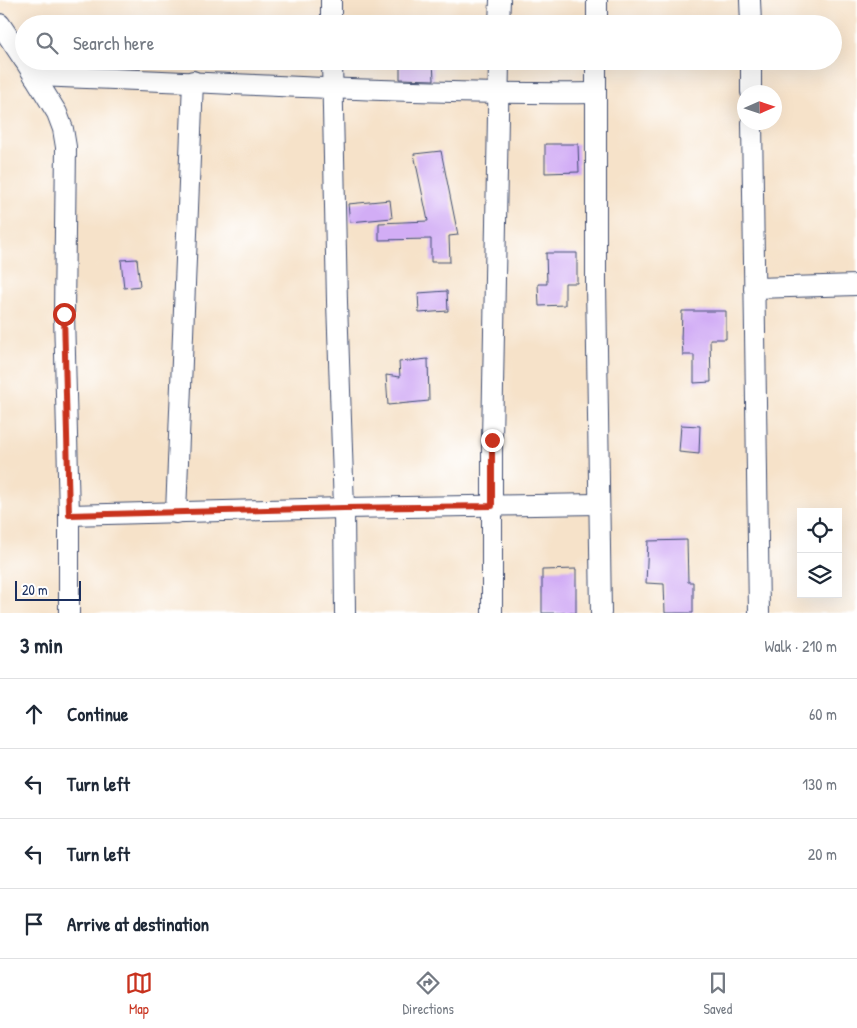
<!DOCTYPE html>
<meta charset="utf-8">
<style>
body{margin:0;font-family:"Patrick Hand",sans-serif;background:#f6f6f7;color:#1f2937}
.controls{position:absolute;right:15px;bottom:15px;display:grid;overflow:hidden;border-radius:0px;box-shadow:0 5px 20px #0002}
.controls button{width:45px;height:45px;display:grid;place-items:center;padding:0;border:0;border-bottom:1px solid #e0e1e3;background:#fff;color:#1f2937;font:25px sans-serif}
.compass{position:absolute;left:737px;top:85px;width:45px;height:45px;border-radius:50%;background:#fff;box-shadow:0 5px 20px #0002;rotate:87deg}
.scale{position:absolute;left:15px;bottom:12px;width:66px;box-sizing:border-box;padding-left:5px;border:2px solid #1b2f5e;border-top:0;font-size:14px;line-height:18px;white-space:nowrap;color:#1b2f5e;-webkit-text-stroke:4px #fff;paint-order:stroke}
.stop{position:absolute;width:15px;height:15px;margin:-11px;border:4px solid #c8321e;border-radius:50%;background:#fff}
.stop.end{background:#c8321e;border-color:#fff;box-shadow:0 1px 5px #0008}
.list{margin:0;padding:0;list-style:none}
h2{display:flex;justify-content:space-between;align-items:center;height:65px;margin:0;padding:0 20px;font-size:21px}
h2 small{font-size:16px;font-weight:400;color:#747a83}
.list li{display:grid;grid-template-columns:32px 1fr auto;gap:15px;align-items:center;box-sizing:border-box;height:70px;padding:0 20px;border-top:1px solid #e0e1e3}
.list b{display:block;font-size:19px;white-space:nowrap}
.list em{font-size:16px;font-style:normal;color:#747a83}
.icon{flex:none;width:28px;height:28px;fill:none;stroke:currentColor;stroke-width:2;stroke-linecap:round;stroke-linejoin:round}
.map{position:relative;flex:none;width:857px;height:613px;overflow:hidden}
.search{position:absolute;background:#fff;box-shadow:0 5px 20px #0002;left:15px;right:15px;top:15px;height:55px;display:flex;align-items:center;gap:12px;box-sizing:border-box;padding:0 18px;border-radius:28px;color:#747a83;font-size:19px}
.sheet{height:345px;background:#fff}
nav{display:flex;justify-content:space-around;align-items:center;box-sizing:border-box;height:70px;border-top:1px solid #e0e1e3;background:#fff;font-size:14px;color:#747a83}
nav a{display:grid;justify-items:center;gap:2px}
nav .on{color:#c8321e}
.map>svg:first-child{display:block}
</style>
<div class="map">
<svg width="857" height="613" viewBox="0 0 857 613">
<rect width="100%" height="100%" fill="#fff"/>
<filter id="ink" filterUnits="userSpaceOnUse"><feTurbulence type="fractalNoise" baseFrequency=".02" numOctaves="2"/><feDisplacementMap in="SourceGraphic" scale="10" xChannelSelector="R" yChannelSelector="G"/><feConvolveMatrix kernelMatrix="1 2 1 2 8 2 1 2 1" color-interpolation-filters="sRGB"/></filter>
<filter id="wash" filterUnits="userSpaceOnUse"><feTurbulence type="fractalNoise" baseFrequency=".0096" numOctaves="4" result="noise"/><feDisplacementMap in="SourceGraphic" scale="20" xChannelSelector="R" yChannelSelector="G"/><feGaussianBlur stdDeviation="1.12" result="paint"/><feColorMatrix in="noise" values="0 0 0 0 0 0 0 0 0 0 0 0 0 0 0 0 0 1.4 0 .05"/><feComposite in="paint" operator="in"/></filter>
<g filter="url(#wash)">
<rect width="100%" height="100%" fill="#f6e2c9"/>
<g id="blocks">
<!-- building -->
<g fill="#d2adf5">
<polygon points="400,61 433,61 434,80 400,79"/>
<polygon points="545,144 578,144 579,172 545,173"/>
<polygon points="441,151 458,235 449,236 450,262 431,262 431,239 379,240 379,223 428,221 414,154"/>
<polygon points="390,200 392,218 350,222 348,204"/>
<polygon points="546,253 577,253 577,283 565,283 565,305 539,306 538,284 547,284"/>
<polygon points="137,259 140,286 124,288 121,260"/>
<polygon points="447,291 448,311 419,313 418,293"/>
<polygon points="682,311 726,311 726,339 710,339 711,382 694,383 694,355 683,355 682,340 681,340"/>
<polygon points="428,359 429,401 388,405 386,375 400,377 399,362"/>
<polygon points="681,425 700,426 699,454 679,452"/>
<polygon points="687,540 688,582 693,582 693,613 665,613 664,584 646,583 648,541"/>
<polygon points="576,569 576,613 542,613 542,570"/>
</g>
</g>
</g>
<g filter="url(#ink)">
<use href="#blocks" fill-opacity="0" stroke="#3c4a6e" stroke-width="1"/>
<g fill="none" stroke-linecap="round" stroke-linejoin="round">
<!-- minor casing -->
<g stroke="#3c4a6e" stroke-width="22">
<g id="minor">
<polyline points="331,0 331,24"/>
<polyline points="750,0 751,24"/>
<polyline points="0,24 24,60"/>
<polyline points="499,24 500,0"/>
<polyline points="597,24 597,0"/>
<polyline points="25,61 57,113 63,129 66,147 64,314 69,515 69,613"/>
<polyline points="332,61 337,302 344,508 345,613"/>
<polyline points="596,61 596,283 601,613"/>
<polyline points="751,61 751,92"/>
<path d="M34 76C221 82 408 95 596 93"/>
<polyline points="752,122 759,613"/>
<polyline points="754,288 857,285"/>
<polyline points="176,513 193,81"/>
<polyline points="69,515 344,508 599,504"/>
<polyline points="492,613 492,440 499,61"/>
</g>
</g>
<!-- minor -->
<use href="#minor" stroke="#fff" stroke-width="20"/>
</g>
</g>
<g fill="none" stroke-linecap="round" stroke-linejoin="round" filter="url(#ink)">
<!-- route -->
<polyline stroke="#c8321e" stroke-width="6" points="64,314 69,515 344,508 492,506 492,440"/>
</g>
</svg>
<div class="controls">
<button><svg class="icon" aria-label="locate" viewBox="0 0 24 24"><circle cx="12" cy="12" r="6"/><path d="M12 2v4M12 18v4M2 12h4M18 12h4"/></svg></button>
<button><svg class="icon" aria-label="layers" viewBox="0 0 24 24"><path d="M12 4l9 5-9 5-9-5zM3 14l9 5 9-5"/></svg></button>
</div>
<svg class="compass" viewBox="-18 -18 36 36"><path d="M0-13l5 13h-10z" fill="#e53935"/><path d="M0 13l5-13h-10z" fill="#747a83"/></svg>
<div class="scale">20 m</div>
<div class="stop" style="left:64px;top:314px"></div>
<div class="stop end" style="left:492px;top:440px"></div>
<div class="search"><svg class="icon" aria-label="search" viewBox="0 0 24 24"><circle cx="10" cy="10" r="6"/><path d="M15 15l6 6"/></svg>Search here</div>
</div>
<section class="sheet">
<h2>3 min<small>Walk · 210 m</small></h2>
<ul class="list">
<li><svg class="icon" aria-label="ahead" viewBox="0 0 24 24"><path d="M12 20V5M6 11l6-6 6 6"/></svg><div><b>Continue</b></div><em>60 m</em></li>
<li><svg class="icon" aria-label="left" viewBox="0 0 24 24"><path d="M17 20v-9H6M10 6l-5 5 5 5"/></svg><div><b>Turn left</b></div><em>130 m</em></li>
<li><svg class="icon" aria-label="left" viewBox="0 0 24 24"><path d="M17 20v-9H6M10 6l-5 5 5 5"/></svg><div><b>Turn left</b></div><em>20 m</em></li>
<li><svg class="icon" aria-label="arrive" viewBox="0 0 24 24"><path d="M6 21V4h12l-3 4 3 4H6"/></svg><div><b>Arrive at destination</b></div></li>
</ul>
</section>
<nav>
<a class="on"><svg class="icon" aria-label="map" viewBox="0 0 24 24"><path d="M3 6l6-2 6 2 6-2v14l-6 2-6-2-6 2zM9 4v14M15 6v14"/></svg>Map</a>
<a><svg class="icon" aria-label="directions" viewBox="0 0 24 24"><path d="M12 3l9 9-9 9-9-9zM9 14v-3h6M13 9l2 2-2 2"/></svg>Directions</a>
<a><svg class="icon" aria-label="saved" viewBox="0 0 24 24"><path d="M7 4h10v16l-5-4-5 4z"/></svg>Saved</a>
</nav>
